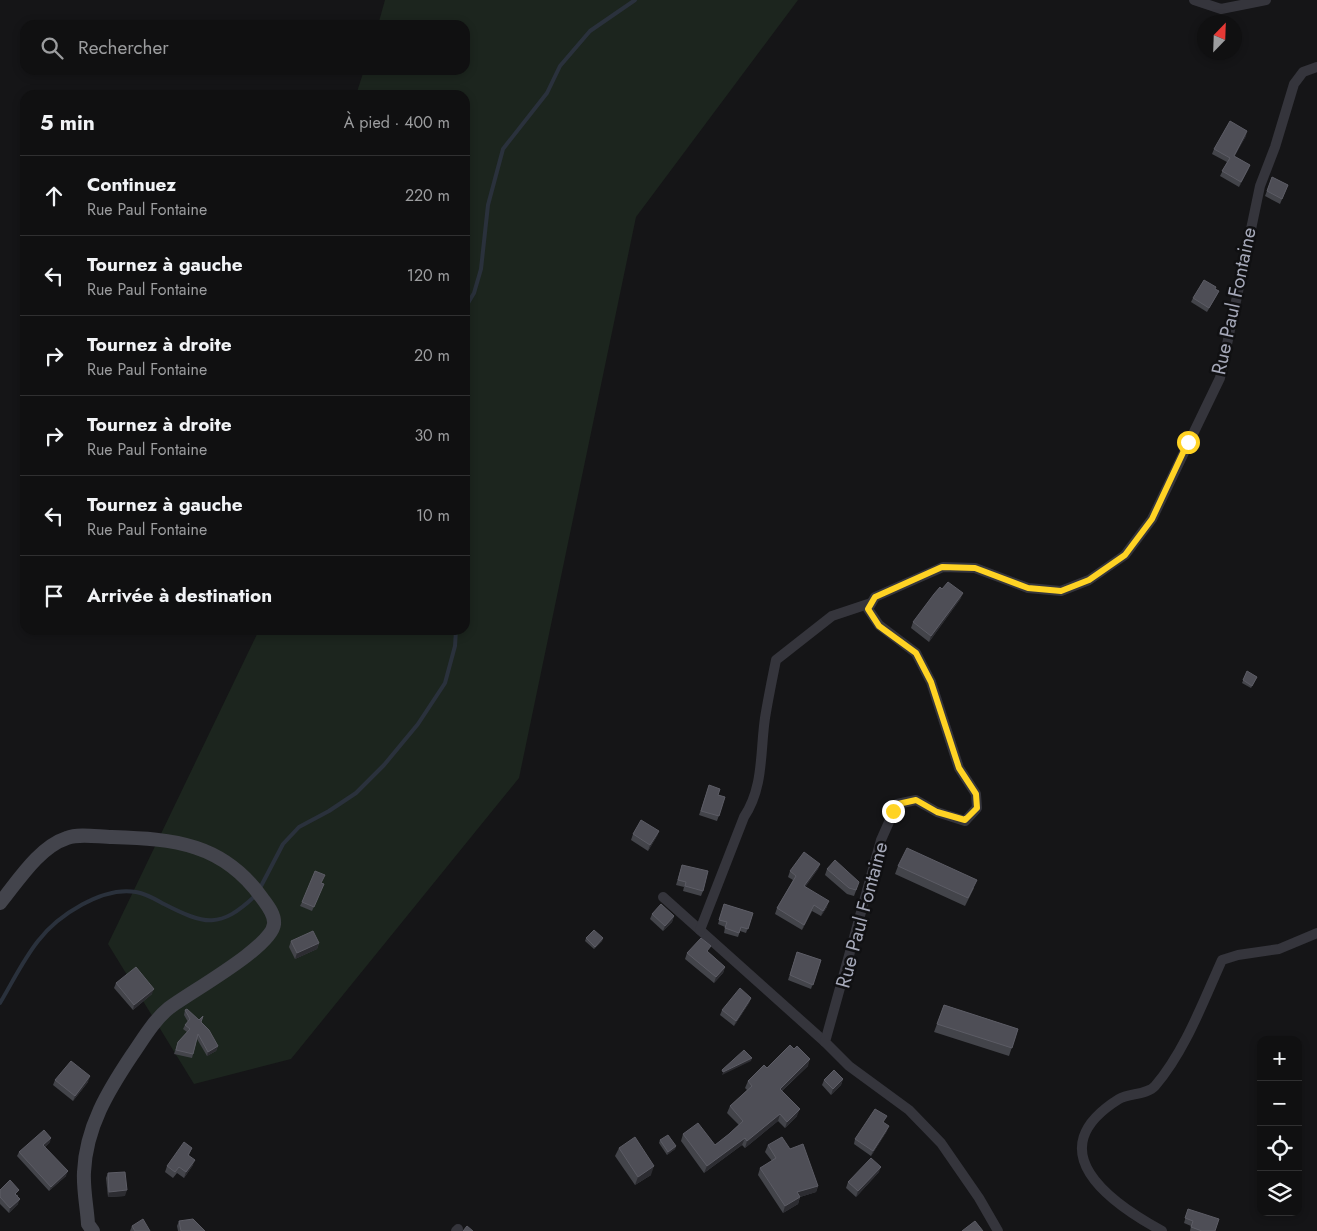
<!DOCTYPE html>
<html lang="fr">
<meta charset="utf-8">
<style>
body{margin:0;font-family:Jost,sans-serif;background:#1e1e1f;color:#f1f3f6}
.controls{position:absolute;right:15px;bottom:15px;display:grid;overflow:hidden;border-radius:10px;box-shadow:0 2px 8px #0003}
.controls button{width:45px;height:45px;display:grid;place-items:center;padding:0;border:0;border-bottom:1px solid #303031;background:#101011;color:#f1f3f6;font:25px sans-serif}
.compass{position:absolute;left:1197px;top:15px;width:45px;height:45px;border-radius:50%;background:#101011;box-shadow:0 2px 8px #0003;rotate:23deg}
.stop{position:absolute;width:15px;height:15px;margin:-11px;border:4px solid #ffd324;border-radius:50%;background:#fff}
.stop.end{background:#ffd324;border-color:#fff;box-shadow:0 1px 5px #0008}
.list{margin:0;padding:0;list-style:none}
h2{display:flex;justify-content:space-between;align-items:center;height:65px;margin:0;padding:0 20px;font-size:21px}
h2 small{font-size:16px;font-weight:400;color:#9c9d9f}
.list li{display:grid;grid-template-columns:32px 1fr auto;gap:15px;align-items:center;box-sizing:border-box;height:80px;padding:0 20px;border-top:1px solid #303031}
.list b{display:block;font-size:19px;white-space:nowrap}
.list p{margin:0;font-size:16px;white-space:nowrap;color:#9c9d9f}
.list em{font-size:16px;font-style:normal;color:#9c9d9f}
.icon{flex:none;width:28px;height:28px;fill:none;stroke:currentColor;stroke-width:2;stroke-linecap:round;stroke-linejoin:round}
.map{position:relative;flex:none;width:1317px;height:1231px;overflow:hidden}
.search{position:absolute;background:#101011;box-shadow:0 2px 8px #0003;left:20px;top:20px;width:450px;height:55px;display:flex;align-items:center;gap:12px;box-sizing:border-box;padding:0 18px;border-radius:15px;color:#9c9d9f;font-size:19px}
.panel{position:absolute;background:#101011;box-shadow:0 2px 8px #0003;left:20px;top:90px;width:450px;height:545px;border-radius:15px}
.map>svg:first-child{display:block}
</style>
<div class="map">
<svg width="1317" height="1231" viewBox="0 0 1317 1231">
<rect width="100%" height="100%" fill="#151517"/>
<!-- green -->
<polygon fill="#1c251e" points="385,0 798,0 636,217 519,778 291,1059 194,1084 108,944 259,630 465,630 465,95 356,95 364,70 465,70 465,25 378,25"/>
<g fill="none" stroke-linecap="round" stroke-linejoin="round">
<!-- stream -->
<g stroke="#2a313c" stroke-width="4">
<polyline points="465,308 474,293 481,269 488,205 503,149 547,93 560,66 590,31 635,0"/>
<polyline points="259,890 283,844 299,827 329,811 356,793 384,765 418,724 445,683 455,646 456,630"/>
<path d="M0 1003C12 983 23 960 38 941 58 915 103 886 136 892 147 894 155 899 164 904 205 925 220 929 255 896"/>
</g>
<!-- minor -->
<g stroke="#35353c" stroke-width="10">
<polyline points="1194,0 1221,9 1266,0"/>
<polyline points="663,897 825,1042"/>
<path d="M700 930 744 817C764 787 760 752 765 718 768 699 772 680 776 660L832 616 871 603"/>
<polyline points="456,1231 458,1229"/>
<polyline points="998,1231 979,1198 941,1143 909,1110 849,1066 825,1042 881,840 897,804 916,800 937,812 965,821 977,808 976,794 959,768 931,682 916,653 879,625 868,609 875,597 943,567 975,568 1028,588 1061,591 1089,580 1125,555 1152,519 1220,378 1260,186 1275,147 1294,84 1303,72 1317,67"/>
<path d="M1162 1231C1109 1202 1037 1150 1119 1099 1129 1093 1147 1095 1155 1086 1185 1051 1203 1002 1222 960L1238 955 1279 949 1317 933"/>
</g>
<!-- secondary -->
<path stroke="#43444c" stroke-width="14" d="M0 903C18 881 39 847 67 838 79 833 99 837 112 837 174 839 223 843 262 898 267 905 275 914 274 924 272 947 190 992 169 1008 154 1020 143 1039 132 1055 108 1091 86 1127 84 1172 83 1189 87 1207 88 1224L93 1231"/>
</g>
<!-- wall -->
<g fill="#43444a">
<polygon points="1246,136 1234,156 1250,165 1248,170 1239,187 1220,176 1227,162 1212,154 1214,149"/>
<polygon points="1272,177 1288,185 1280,204 1265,196"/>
<polygon points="1215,289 1219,291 1217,295 1207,312 1191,302 1193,298"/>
<polygon points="961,598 929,642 911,628 913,622"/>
<polygon points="1247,671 1257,677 1251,688 1242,683"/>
<polygon points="709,785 718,795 725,797 717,821 699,815"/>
<polygon points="659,831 657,836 648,851 631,840 633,834"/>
<polygon points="820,864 818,869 805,887 827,907 821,916 812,911 802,930 775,914 777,908 793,880 788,877 790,871"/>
<polygon points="682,865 703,891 701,896 683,891 684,887 676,885"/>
<polygon points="898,866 974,888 965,906 895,874"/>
<polygon points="827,869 857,888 854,896 847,894 825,875"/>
<polygon points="322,883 324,884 312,911 300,906 302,902"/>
<polygon points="724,904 753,913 746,933 740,931 738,937 724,933 725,927 718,924"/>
<polygon points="652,914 674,916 672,922 663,931 650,919"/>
<polygon points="586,938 603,938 602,941 594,949 585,941"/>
<polygon points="291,941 319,943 317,949 295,959 289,947"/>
<polygon points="708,952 725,967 723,973 714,983 685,959 687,953 709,952"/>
<polygon points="797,952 821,960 811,989 788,980"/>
<polygon points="116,983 152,994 133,1010 114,988"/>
<polygon points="751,998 749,1003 734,1026 720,1015 722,1010"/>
<polygon points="944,1005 1018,1029 1009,1056 934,1032"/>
<polygon points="185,1010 201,1022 218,1046 216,1051 207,1056 197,1039 192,1058 174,1054 178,1042 187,1032 183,1029 185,1025 188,1022 184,1015"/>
<polygon points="808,1066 782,1091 797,1116 785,1128 778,1121 745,1148 742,1145 704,1173 681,1141 683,1134 715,1145 729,1134 739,1125 727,1113 730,1106 747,1090 745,1088 748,1081 767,1068"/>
<polygon points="843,1079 841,1085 831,1095 822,1085 824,1080"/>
<polygon points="55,1080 88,1082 73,1101 53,1085"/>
<polygon points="884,1123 887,1131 871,1156 854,1144 855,1139"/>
<polygon points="660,1140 676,1146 675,1149 667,1155 659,1143"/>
<polygon points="50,1142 45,1147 66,1176 49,1191 17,1156 19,1152"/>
<polygon points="768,1145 790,1149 818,1186 816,1192 800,1197 798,1204 783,1213 758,1175 760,1168 772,1161 765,1152"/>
<polygon points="192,1148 189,1155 193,1165 184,1178 177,1173 173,1178 165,1172 167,1166"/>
<polygon points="619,1148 651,1175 635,1185 615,1156"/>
<polygon points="879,1172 856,1197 846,1188 848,1182"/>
<polygon points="108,1173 125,1196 108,1197 106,1178"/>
<polygon points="0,1190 18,1195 18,1204 9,1213 0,1204"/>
<polygon points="1188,1209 1215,1231 1190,1231 1191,1226 1184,1223"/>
<polygon points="179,1221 205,1231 178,1231 177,1226"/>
<polygon points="132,1226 150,1231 130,1231"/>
</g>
<!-- shaded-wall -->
<g fill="#2c2c31">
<polygon points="1247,131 1246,136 1232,161 1234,156"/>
<polygon points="1250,165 1248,170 1239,187 1241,182"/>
<polygon points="963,593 961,598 929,642 931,636"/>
<polygon points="659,831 657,836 648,851 650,845"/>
<polygon points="820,864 818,869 802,892 804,886"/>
<polygon points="829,901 827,907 821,916 823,911"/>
<polygon points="814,905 812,911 802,930 804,925"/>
<polygon points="674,916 672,922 663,931 665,926"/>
<polygon points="603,938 602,941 594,949 595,947"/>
<polygon points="319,943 317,949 295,959 297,953"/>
<polygon points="725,967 723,973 714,983 716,977"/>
<polygon points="154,989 152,994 133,1010 134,1005"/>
<polygon points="751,998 749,1003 734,1026 736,1021"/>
<polygon points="218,1046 216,1051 207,1056 208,1052"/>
<polygon points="752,1058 751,1061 722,1075 723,1072"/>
<polygon points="810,1059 808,1066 777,1095 780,1089"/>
<polygon points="90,1076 88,1082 73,1101 75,1096"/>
<polygon points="843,1079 841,1085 831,1095 833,1089"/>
<polygon points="800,1109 797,1116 785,1128 787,1122"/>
<polygon points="780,1114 778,1121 745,1148 747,1141"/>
<polygon points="889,1126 887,1131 871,1156 873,1151"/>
<polygon points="51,1138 50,1142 42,1149 43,1145"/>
<polygon points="745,1138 742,1145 704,1173 707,1166"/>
<polygon points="676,1146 675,1149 667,1155 668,1152"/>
<polygon points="195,1160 193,1165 184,1178 186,1172"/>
<polygon points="654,1166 651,1175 635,1185 638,1177"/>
<polygon points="881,1167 879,1172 856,1197 858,1191"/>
<polygon points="68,1171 66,1176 49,1191 51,1187"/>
<polygon points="818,1186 816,1192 800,1197 798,1204 783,1213 785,1206 797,1192"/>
<polygon points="127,1190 125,1196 108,1197 109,1192"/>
<polygon points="20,1199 18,1204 9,1213 10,1208"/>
</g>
<!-- building -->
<g fill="#4e4e56" stroke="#5c5c65">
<polygon points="1230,121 1247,131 1234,156 1250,165 1241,182 1222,171 1230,158 1214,149"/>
<polygon points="1272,177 1288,185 1282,199 1267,191"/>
<polygon points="1204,280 1216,287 1215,289 1219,291 1209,308 1193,298"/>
<polygon points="948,582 963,593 931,636 913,622 934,594 940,587 942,589"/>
<polygon points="1247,671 1257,677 1252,686 1243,680"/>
<polygon points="709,785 720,789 718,795 725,797 719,816 701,811"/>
<polygon points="641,820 659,831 650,845 633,834"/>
<polygon points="907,848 977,880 968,898 898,866"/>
<polygon points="804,852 820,864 804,886 829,901 823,911 814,905 804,925 777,908 796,876 790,871"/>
<polygon points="835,860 859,882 856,890 849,888 827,869"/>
<polygon points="682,865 708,871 703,891 685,886 686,882 678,880"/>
<polygon points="315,871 325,875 321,883 324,884 314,907 302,902"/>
<polygon points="661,904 674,916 665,926 652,914"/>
<polygon points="724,904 753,913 748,929 741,927 739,933 725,928 727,922 719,920"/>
<polygon points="594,930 603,938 595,947 586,938"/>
<polygon points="313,931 319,943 297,953 291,941"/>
<polygon points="701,938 711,946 707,951 725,967 716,977 687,953"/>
<polygon points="797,952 821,960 813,985 790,975"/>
<polygon points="136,967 154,989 134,1005 116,983"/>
<polygon points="740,988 751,998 736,1021 722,1010"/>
<polygon points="944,1005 1018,1029 1012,1048 937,1024"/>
<polygon points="187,1009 199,1020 203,1016 201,1022 209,1030 218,1046 208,1052 198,1034 193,1054 176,1050 178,1042 190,1029 185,1025 190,1019 185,1010"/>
<polygon points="790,1045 794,1049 797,1046 810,1059 780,1089 800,1109 787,1122 780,1114 747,1141 745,1138 707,1166 683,1134 698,1123 715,1145 729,1134 743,1121 730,1106 752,1086 748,1081 764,1065 767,1068"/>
<polygon points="744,1050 752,1058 723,1072 722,1070"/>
<polygon points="71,1061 90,1076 75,1096 55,1080"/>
<polygon points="834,1070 843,1079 833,1089 824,1080"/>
<polygon points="875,1109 887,1116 883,1122 889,1126 873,1151 855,1139"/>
<polygon points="44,1130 51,1138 43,1145 68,1171 51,1187 19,1152"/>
<polygon points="668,1135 676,1146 668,1152 660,1140"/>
<polygon points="635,1137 654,1166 638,1177 619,1148"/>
<polygon points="782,1137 790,1149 803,1144 818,1186 797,1192 800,1197 785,1206 760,1168 776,1158 768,1145"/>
<polygon points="184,1142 192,1148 188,1155 195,1160 186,1172 179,1167 175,1172 167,1166"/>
<polygon points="871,1158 881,1167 858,1191 848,1182"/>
<polygon points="125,1172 127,1190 109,1192 108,1173"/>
<polygon points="10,1180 19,1190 15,1194 20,1199 10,1208 0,1197 0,1190"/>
<polygon points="1188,1209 1219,1219 1215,1231 1202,1231 1191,1227 1193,1221 1185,1218"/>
<polygon points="143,1219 150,1231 135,1231 132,1226"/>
<polygon points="193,1219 205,1231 181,1231 179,1221"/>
<polygon points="975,1221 983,1231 962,1231"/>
<polygon points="467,1226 473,1231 463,1231"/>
</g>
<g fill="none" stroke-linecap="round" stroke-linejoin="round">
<!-- route -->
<polyline stroke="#ffd324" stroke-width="6" points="893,811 898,804 916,800 937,812 965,820 977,808 976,794 959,768 931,682 916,653 879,626 868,609 875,597 942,567 975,568 1028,588 1061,591 1089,580 1125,555 1152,519 1188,442"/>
</g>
<g text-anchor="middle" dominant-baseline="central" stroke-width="5" stroke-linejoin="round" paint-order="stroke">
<!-- street labels -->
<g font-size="20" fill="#a5a8b8" stroke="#101012">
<text transform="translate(1234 301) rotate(-78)">Rue Paul Fontaine</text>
<text transform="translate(862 915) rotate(-75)">Rue Paul Fontaine</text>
</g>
</g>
</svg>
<div class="controls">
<button>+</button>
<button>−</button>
<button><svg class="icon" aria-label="locate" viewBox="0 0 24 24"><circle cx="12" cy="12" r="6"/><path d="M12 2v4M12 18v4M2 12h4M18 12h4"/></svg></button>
<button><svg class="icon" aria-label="layers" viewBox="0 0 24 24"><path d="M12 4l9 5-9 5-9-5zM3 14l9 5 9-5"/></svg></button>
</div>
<svg class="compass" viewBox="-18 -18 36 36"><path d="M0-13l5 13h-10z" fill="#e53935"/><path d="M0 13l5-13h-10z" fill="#9c9d9f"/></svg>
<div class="stop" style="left:1188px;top:442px"></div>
<div class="stop end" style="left:893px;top:811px"></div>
<div class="search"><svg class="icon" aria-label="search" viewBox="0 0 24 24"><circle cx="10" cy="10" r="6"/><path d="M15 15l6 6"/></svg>Rechercher</div>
<section class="panel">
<h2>5 min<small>À pied · 400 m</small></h2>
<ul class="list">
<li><svg class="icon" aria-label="ahead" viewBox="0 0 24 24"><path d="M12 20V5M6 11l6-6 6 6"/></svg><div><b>Continuez</b><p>Rue Paul Fontaine</p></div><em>220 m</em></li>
<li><svg class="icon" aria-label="left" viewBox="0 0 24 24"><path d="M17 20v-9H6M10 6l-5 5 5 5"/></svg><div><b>Tournez à gauche</b><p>Rue Paul Fontaine</p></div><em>120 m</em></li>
<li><svg class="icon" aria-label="right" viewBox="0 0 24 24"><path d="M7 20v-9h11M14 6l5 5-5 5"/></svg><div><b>Tournez à droite</b><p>Rue Paul Fontaine</p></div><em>20 m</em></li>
<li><svg class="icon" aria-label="right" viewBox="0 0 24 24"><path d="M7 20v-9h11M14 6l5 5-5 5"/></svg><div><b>Tournez à droite</b><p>Rue Paul Fontaine</p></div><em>30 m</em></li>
<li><svg class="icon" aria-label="left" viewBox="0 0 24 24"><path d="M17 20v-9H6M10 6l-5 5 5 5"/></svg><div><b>Tournez à gauche</b><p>Rue Paul Fontaine</p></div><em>10 m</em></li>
<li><svg class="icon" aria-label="arrive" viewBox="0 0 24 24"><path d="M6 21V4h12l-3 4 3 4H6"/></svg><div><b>Arrivée à destination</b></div></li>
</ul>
</section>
</div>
